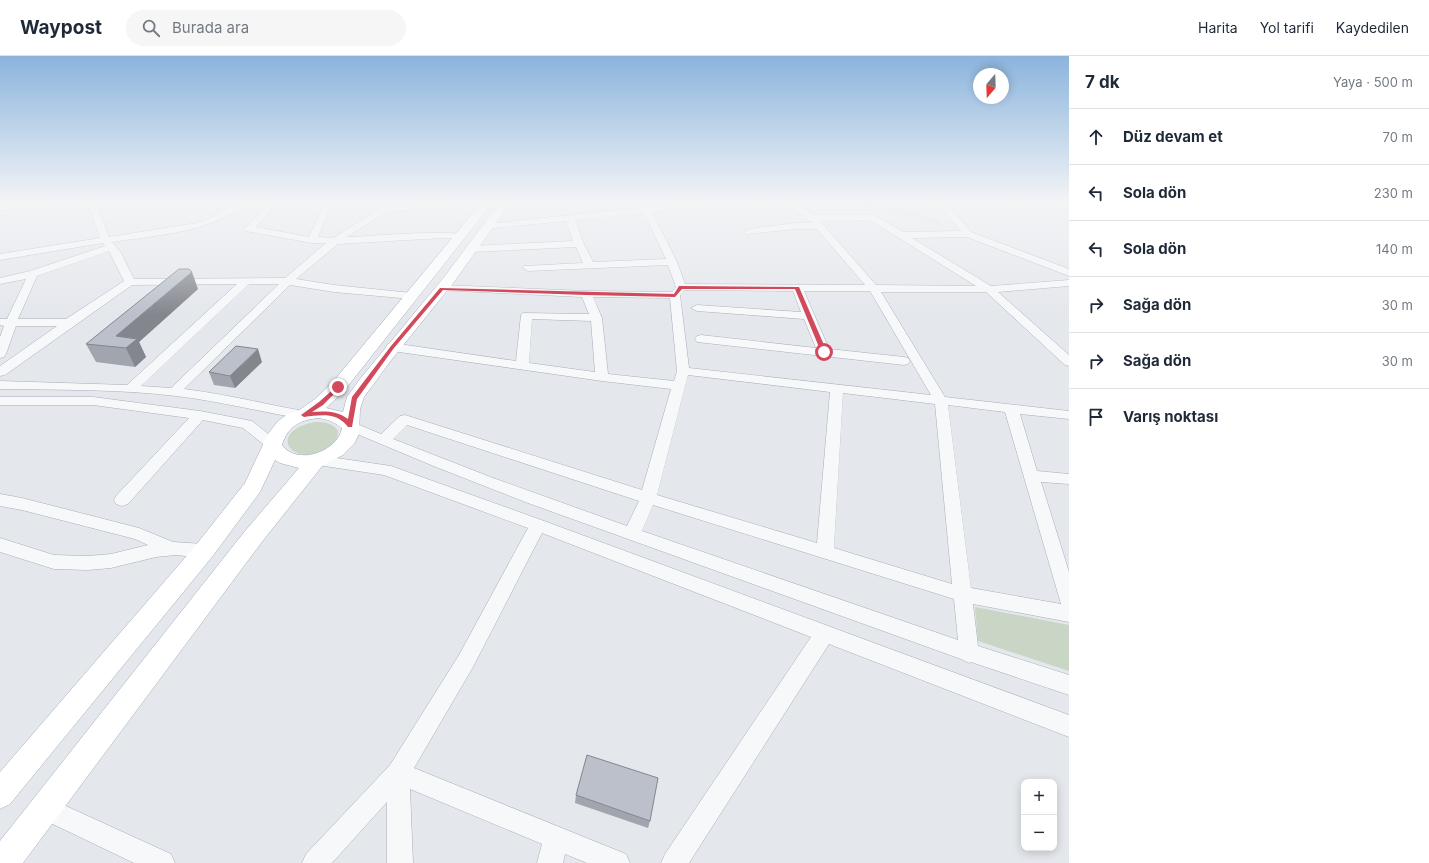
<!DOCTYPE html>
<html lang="tr">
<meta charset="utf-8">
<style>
body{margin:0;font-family:Inter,sans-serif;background:#f6f6f7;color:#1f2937}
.controls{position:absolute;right:12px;bottom:12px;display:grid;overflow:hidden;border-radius:8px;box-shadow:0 2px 10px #0003}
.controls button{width:36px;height:36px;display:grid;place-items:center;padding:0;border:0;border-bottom:1px solid #e0e1e3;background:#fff;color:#1f2937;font:20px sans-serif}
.compass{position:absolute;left:973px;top:12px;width:36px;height:36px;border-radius:50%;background:#fff;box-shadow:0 2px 10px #0003;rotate:199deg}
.stop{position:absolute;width:12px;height:12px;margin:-9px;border:3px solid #d1495b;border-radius:50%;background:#fff}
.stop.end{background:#d1495b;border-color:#fff;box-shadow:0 1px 4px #0008}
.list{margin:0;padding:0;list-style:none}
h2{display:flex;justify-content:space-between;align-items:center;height:52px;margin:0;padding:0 16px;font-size:17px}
h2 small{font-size:13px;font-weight:400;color:#747a83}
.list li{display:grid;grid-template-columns:26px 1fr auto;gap:12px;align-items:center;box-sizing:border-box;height:56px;padding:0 16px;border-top:1px solid #e0e1e3}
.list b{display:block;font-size:15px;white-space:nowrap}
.list em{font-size:13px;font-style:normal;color:#747a83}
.icon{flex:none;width:22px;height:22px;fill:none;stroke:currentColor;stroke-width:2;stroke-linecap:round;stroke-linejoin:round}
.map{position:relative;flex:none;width:1069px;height:807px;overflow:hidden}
header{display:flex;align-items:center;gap:24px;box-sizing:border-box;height:56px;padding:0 20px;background:#fff;border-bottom:1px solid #e0e1e3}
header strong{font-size:19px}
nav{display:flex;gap:22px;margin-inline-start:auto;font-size:14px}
.search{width:280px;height:36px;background:#f6f6f7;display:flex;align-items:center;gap:10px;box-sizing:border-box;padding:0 14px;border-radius:22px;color:#747a83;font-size:15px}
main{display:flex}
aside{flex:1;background:#fff}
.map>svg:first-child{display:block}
</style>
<header>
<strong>Waypost</strong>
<div class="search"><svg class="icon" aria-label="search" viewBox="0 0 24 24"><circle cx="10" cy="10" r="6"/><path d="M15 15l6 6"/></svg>Burada ara</div>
<nav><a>Harita</a><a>Yol tarifi</a><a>Kaydedilen</a></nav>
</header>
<main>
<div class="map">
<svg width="1069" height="807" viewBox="0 0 1069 807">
<rect width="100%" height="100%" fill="#e4e7ec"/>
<!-- green -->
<g fill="#c9d6c5">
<path d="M315 366C325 366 333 367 338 375 338 383 334 389 327 393 291 413 266 375 315 366Z"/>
<polygon points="975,551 1069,569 1069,615 978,585"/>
</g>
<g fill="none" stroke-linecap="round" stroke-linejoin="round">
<!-- minor casing -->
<g stroke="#a9aeb7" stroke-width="1">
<g id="minor">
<polygon points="18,146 37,146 33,149 0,155 0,149"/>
<path d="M88 146H96L109 181 197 167 213 161 235 146H245C219 176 150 180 112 186L121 197 134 223 285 222 326 187H312L246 175 244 173 246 171 264 152 261 146H271L272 152 256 171 309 181 325 146H333L318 181 333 182 378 154 381 146H389L388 152 429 146H453L449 149 384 157 347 181C364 181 457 172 465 180L460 183 443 182 338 188 296 223 334 229 412 237 417 240 412 243 334 236 290 229 184 333C225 338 264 348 304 355L309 356 311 359 309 362 304 363C261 356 219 345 176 340 118 333 59 334 0 333V325L127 329 237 228 132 229 5 319 0 320V310L57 270H16L6 298 4 301 0 302V281L4 270 0 269V263H7L26 223 0 228V222L30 215 105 190 103 187 0 204V198L100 182ZM109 195 124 225 66 263H18L37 220ZM249 228H279L171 332 141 330Z"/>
<path d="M680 146H700L696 149 652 156 677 206 685 228 865 229 817 173H796L746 178 744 176 749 173 796 167H813L784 146H794L815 159H875L903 176 961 175 936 146H945L971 176 1069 213V220L967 181 912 182 991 230 1069 224V230L998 236 1069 299V310L1065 309 986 236H881L945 341 1069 355V363L1020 358 1037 415 1069 418V428L1041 426 1069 516V566L973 548 978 590 1069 619V639L971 606 969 607 961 603 528 447 436 411 345 373 343 370 345 367 350 365 381 378 400 360 405 359 642 434 671 333 602 325 392 295 388 294 386 291 388 288 392 287 516 305 521 259 523 257 589 258 582 241 438 234 437 232 442 229 586 235 672 236 676 231 668 209 528 215 523 212 524 210 583 207 576 191 472 196 467 193 472 190 573 185 566 165 484 173 482 171 484 169 487 168 647 151ZM644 157 666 203 593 206 584 188 575 164ZM870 164 976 230 876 229 820 165ZM684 234 793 235 801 256 697 249 691 252 697 255 804 263 816 292 701 279 697 280 695 283 697 286 904 309 908 308 910 305 908 302 904 301 829 293 804 235H870L931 339 689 312 680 239ZM593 241 670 242 677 315 674 325 608 318 602 262ZM532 263 591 265 595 316 529 307ZM688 319 830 336 817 487 657 439ZM843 337 935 348 952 528 834 492ZM948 349 1005 356 1061 548 971 532ZM407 369 639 445 627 470 493 422 393 383ZM653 449 954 543 958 584 642 475Z"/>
<polygon points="0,341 93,341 200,355 252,365 278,386 280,389 278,392 273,394 268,392 243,372 203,364 128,448 122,450 116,448 114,444 116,440 189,362 93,349 0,349"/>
<polygon points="316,399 391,410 544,465 1069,659 1069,681 829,588 689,807 661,807 665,798 811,581 542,477 473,611 414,712 626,798 630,807 587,807 565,798 563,807 537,807 542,788 410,733 413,807 387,807 387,746 332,807 302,807 306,798 390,709 459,599 528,472 384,419 311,408 308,404 311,400"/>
<polygon points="0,438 22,442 139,472 173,486 204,488 210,490 213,495 210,500 204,502 176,499 156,501 111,512 88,514 54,513 0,496 0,482 54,499 88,500 111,498 148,489 135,483 22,454 0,450"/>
<polygon points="44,740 171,798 175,807 134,807 36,760 32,752 36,744"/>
</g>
</g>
<!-- major casing -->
<g stroke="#a3abb8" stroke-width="1">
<path id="major" d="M482 146H493L344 335 326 352 343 356 347 341 360 323 445 220 500 146H511L454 226 392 303 364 341 360 353 359 378 354 388 343 399 323 409 261 487 23 807H0V785L245 475 299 412 280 407 275 404 260 436 212 501 10 748 0 753V716L196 489 245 427 268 378 278 365 288 358 298 355 315 343 332 327ZM318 362C328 363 334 366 342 372 338 396 297 410 282 389 288 370 300 364 318 362Z"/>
</g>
<!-- path -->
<g stroke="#c2c5cb" stroke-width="1.5" stroke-dasharray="2 2" stroke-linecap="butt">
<polyline points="848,146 873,151"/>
<polyline points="878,152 917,159 939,168"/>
</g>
<!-- minor -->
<use href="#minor" fill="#f7f8fa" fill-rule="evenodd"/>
<!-- major -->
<use href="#major" fill="#fff" fill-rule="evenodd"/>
</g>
<!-- wall -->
<g fill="#a1a5ae">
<polygon points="198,233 139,286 146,301 135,311 96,306 86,288"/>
<polygon points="262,306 235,332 214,329 209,316"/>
<polygon points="576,739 650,765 648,772 575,747"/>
</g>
<!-- shaded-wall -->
<g fill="#83868d">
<polygon points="192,216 198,233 139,286 146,301 135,311 126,292 116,280"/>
<polygon points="258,293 262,306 235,332 230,320"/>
</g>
<!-- building -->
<g fill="#bbc0ca" stroke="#83868d">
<polygon points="179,213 189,213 192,216 116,280 137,283 126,292 86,288"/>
<polygon points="236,290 258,293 230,320 209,316"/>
<polygon points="587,699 658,722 650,765 576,739"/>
</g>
<!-- sky -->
<linearGradient id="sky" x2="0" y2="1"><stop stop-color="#8bb4dd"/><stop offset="0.56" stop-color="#f3f4f6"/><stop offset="1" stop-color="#f3f4f6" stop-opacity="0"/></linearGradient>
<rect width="1069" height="259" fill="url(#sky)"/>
<!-- route -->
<path fill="#d1495b" d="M679 230 799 231 827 296 824 298 821 296 795 233H682L675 241 586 239 443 234 394 292 357 343 352 371H348C337 356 321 359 304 361L301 359 319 346 338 329 340 330V332L323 349 312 356C326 355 337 355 348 363L352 341 391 290 440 232 674 238Z"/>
</svg>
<div class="controls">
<button>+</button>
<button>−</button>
</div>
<svg class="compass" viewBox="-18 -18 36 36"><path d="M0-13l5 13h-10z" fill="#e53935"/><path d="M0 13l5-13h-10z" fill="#747a83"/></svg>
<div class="stop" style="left:824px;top:296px"></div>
<div class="stop end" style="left:338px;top:331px"></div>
</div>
<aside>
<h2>7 dk<small>Yaya · 500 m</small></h2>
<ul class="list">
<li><svg class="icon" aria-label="ahead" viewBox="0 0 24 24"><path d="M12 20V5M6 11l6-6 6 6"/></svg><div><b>Düz devam et</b></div><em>70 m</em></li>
<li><svg class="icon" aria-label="left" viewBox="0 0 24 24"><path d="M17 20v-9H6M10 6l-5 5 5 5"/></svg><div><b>Sola dön</b></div><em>230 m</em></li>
<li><svg class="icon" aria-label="left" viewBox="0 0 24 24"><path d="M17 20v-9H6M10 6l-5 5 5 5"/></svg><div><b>Sola dön</b></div><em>140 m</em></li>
<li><svg class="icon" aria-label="right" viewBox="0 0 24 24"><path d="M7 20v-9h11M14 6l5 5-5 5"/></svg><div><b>Sağa dön</b></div><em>30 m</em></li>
<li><svg class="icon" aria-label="right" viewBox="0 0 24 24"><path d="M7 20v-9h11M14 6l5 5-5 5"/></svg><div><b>Sağa dön</b></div><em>30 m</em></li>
<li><svg class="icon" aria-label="arrive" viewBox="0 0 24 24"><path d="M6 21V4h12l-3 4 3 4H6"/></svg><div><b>Varış noktası</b></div></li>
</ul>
</aside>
</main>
